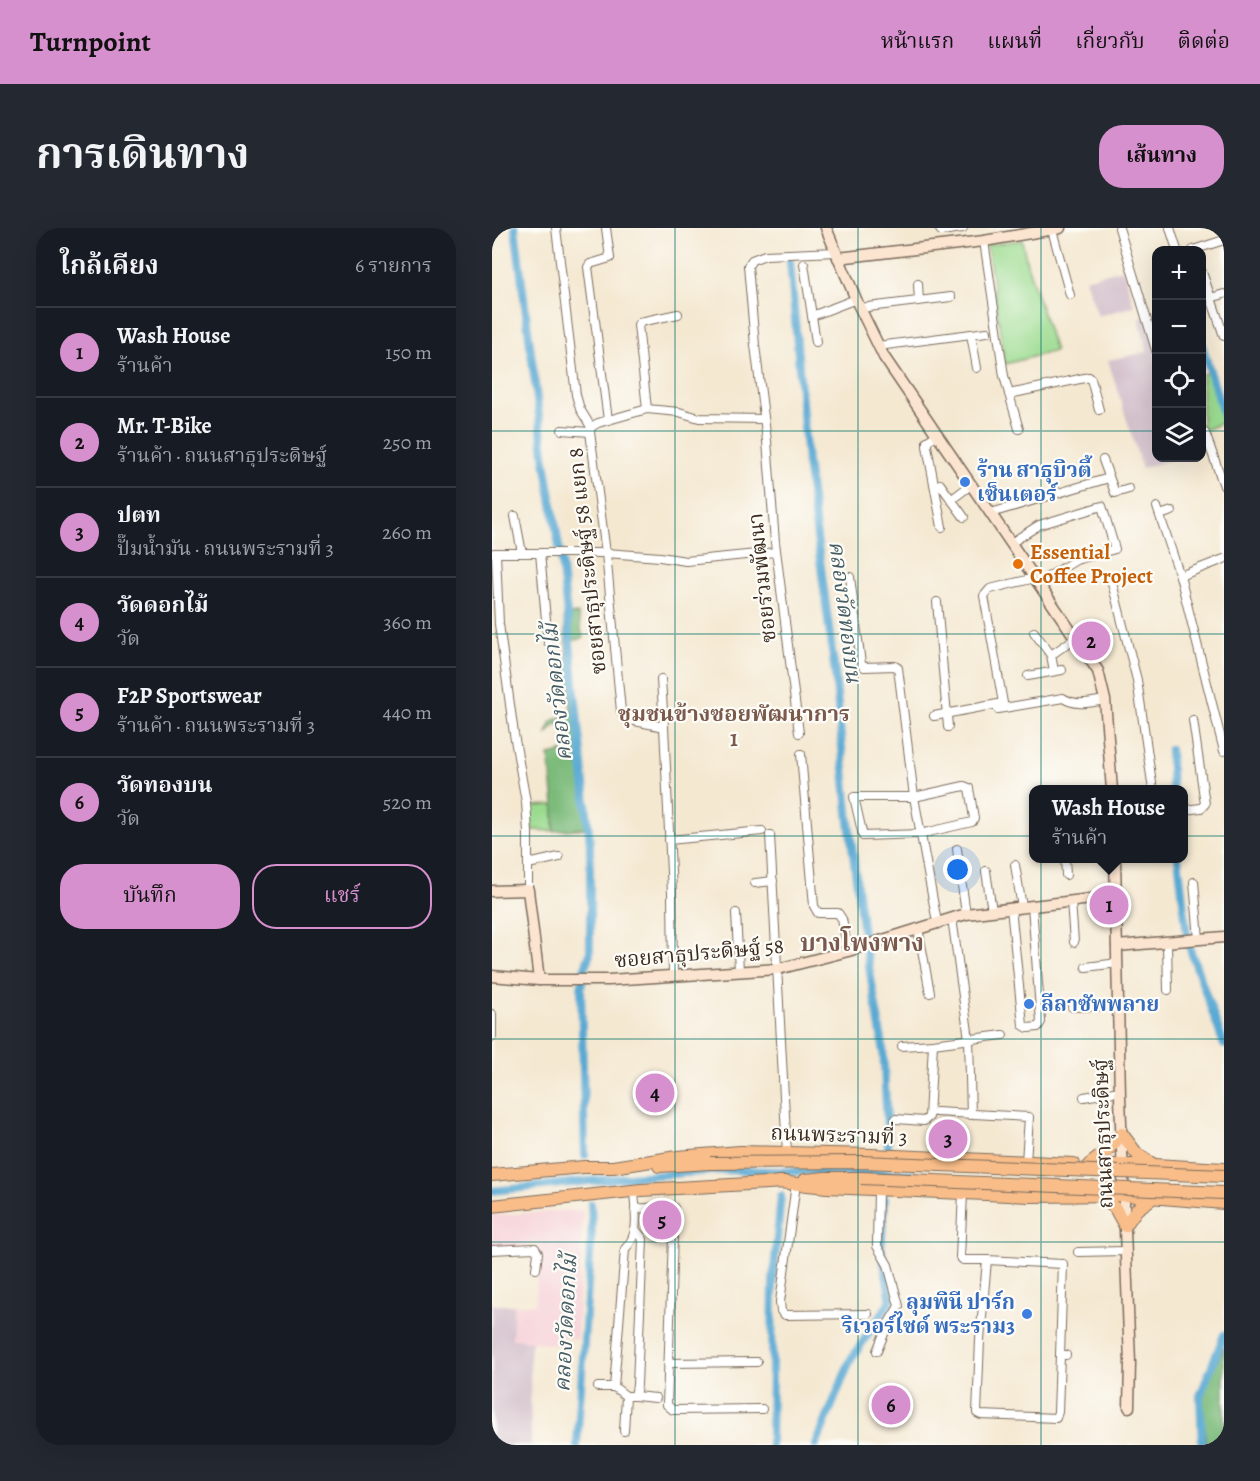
<!DOCTYPE html>
<html lang="th">
<meta charset="utf-8">
<style>
body{margin:0;font-family:Alegreya,"Noto Serif Thai",serif;background:#242831;color:#f1f3f6}
.controls{position:absolute;right:18px;top:18px;display:grid;overflow:hidden;border-radius:12px;box-shadow:0 6px 24px #0002}
.controls button{width:54px;height:54px;display:grid;place-items:center;padding:0;border:0;border-bottom:2px solid #363941;background:#171b24;color:#f1f3f6;font:30px sans-serif}
.you{position:absolute;left:466px;top:642px;width:21px;height:21px;margin:-15px;border:4px solid #fff;border-radius:50%;background:#1a73e8;box-shadow:0 0 0 9px #1a73e833}
.badge{display:grid;place-items:center;width:39px;height:39px;border-radius:50%;background:#d690ce;color:#111;font-size:20px;font-weight:700}
.pin{position:absolute;translate:-50% -50%;border:3px solid #fff;box-shadow:0 2px 6px #0006}
.popup{position:absolute;left:537px;top:557px;width:159px;height:78px;box-sizing:border-box;display:grid;place-content:center;border-radius:12px;background:#171b24;filter:drop-shadow(0 2px 4px #0005);font-size:20px;white-space:nowrap;color:#9ea1a6}
.popup b{font-size:22px;color:#f1f3f6}
.popup::after{content:'';position:absolute;left:50%;top:100%;margin-left:-12px;border:12px solid transparent;border-top-color:#171b24}
.list{margin:0;padding:0;list-style:none}
h2{display:flex;justify-content:space-between;align-items:center;height:78px;margin:0;padding:0 24px;font-size:26px}
h2 small{font-size:20px;font-weight:400;color:#9ea1a6}
.list li{display:grid;grid-template-columns:39px 1fr auto;gap:18px;align-items:center;box-sizing:border-box;height:90px;padding:0 24px;border-top:2px solid #363941}
.list b{display:block;font-size:22px;white-space:nowrap}
.list p{margin:0;font-size:20px;white-space:nowrap;color:#9ea1a6}
.list em{font-size:20px;font-style:normal;color:#9ea1a6}
.actions{display:flex;gap:12px;padding:18px 24px}
.actions a{flex:1;padding:14px 0;border:2px solid #d690ce;border-radius:24px;text-align:center;font-size:21px;color:#d690ce}
.actions .main{background:#d690ce;color:#111}
.icon{flex:none;width:33px;height:33px;fill:none;stroke:currentColor;stroke-width:2;stroke-linecap:round;stroke-linejoin:round}
.map{position:relative;flex:none;width:732px;height:1217px;overflow:hidden;border-radius:24px}
header{display:flex;align-items:center;gap:36px;box-sizing:border-box;height:84px;padding:0 30px;background:#d690ce;color:#111}
header strong{font-size:28px}
nav{display:flex;gap:33px;margin-inline-start:auto;font-size:21px}
.intro{display:flex;align-items:center;justify-content:space-between;box-sizing:border-box;height:144px;padding:0 36px}
h1{margin:0;font-size:42px}
.button{padding:15px 27px;border-radius:24px;background:#d690ce;color:#111;font-size:21px;font-weight:700}
main{display:flex;gap:36px;padding:0 36px}
aside{flex:1;background:#171b24;border-radius:24px;box-shadow:0 6px 24px #0002}
.map>svg:first-child{display:block}
</style>
<header>
<strong>Turnpoint</strong>
<nav><a>หน้าแรก</a><a>แผนที่</a><a>เกี่ยวกับ</a><a>ติดต่อ</a></nav>
</header>
<div class="intro"><h1>การเดินทาง</h1><a class="button">เส้นทาง</a></div>
<main>
<aside>
<h2>ใกล้เคียง<small>6 รายการ</small></h2>
<ul class="list">
<li><span class="badge">1</span><div><b>Wash House</b><p>ร้านค้า</p></div><em>150 m</em></li>
<li><span class="badge">2</span><div><b>Mr. T-Bike</b><p>ร้านค้า · ถนนสาธุประดิษฐ์</p></div><em>250 m</em></li>
<li><span class="badge">3</span><div><b>ปตท</b><p>ปั๊มน้ำมัน · ถนนพระรามที่ 3</p></div><em>260 m</em></li>
<li><span class="badge">4</span><div><b>วัดดอกไม้</b><p>วัด</p></div><em>360 m</em></li>
<li><span class="badge">5</span><div><b>F2P Sportswear</b><p>ร้านค้า · ถนนพระรามที่ 3</p></div><em>440 m</em></li>
<li><span class="badge">6</span><div><b>วัดทองบน</b><p>วัด</p></div><em>520 m</em></li>
</ul>
<div class="actions"><a class="main">บันทึก</a><a>แชร์</a></div>
</aside>
<div class="map">
<svg width="732" height="1217" viewBox="0 0 732 1217">
<rect width="100%" height="100%" fill="#fdfcf7"/>
<filter id="ink" filterUnits="userSpaceOnUse"><feTurbulence type="fractalNoise" baseFrequency=".0167" numOctaves="2"/><feDisplacementMap in="SourceGraphic" scale="12" xChannelSelector="R" yChannelSelector="G"/><feConvolveMatrix kernelMatrix="1 2 1 2 8 2 1 2 1" color-interpolation-filters="sRGB"/></filter>
<filter id="wash" filterUnits="userSpaceOnUse"><feTurbulence type="fractalNoise" baseFrequency=".008" numOctaves="4" result="noise"/><feDisplacementMap in="SourceGraphic" scale="24" xChannelSelector="R" yChannelSelector="G"/><feGaussianBlur stdDeviation="1.35" result="paint"/><feColorMatrix in="noise" values="0 0 0 0 0 0 0 0 0 0 0 0 0 0 0 0 0 1.4 0 .05"/><feComposite in="paint" operator="in"/></filter>
<g filter="url(#wash)">
<rect width="100%" height="100%" fill="#f4e8d1"/>
<!-- built -->
<polygon fill="#f6cfd6" points="91,982 85,1112 69,1108 66,1117 20,1112 22,1077 43,1076 48,1016 0,1021 0,987"/>
<!-- industrial -->
<g fill="#d1bdc9">
<polygon points="631,41 642,78 606,88 593,51"/>
<polygon points="664,85 664,230 686,230 650,240 616,132 656,124 647,91"/>
<polygon points="0,1077 22,1077 20,1111 40,1113 38,1125 39,1217 0,1217"/>
</g>
<!-- green -->
<g fill="#9bdb90" stroke="#6b8257" stroke-width="1.5">
<polygon points="530,12 535,36 563,123 513,136 495,17"/>
<polygon points="716,144 732,194 710,203 710,147"/>
<polygon points="62,577 62,603 40,602 38,578"/>
</g>
<!-- forest -->
<g fill="#7cbb7a" stroke="#5c724c" stroke-width="1.5">
<polygon points="86,386 91,410 80,413 95,600 62,603 62,577 57,527 74,523 79,516 77,506 65,495 54,507 60,493 79,485 72,387"/>
<polygon points="732,1119 732,1217 710,1217 714,1215 710,1168"/>
</g>
<g fill="none" stroke-linecap="round" stroke-linejoin="round">
<!-- canal -->
<g stroke="#59a9d3" stroke-width="8">
<polyline points="23,0 53,233 69,331 77,405 98,615 98,726 92,742 89,761 93,927"/>
<polyline points="298,32 315,234 343,445 357,594 371,705 391,818 396,918"/>
<polyline points="710,117 732,189"/>
<polyline points="678,521 680,562"/>
<polyline points="686,630 695,706"/>
<polyline points="697,718 732,817"/>
<polyline points="0,963 137,949 235,942 420,946"/>
<polyline points="85,1217 100,998 99,976"/>
<polyline points="279,1217 281,1053 289,968"/>
<polyline points="324,1217 358,1133 399,1072 389,1019 393,971"/>
<polyline points="710,1217 708,1168 732,1107"/>
</g>
</g>
</g>
<g filter="url(#ink)">
<g fill="none" stroke-linecap="round" stroke-linejoin="round">
<!-- street casing -->
<g stroke="#7c6c5d" stroke-width="10">
<g id="street">
<polyline points="64,0 84,167 88,181 99,199"/>
<polyline points="114,0 118,30 98,36 96,39 116,192"/>
<polyline points="447,0 449,3 471,0"/>
<polyline points="627,0 664,122"/>
<polyline points="678,0 685,22"/>
<polyline points="560,2 578,67"/>
<polyline points="492,13 512,148 527,201"/>
<polyline points="701,22 732,12"/>
<polyline points="312,36 324,114"/>
<polyline points="710,44 732,108"/>
<polyline points="426,56 427,73"/>
<polyline points="719,70 732,66"/>
<polyline points="368,80 459,69"/>
<polyline points="320,88 364,71"/>
<polyline points="479,106 485,140"/>
<polyline points="386,118 495,104"/>
<polyline points="517,166 597,149 599,151 607,182"/>
<polyline points="155,181 146,97 148,94 186,86"/>
<polyline points="70,202 98,204"/>
<polyline points="713,205 732,258"/>
<polyline points="446,206 435,213 435,218 450,299"/>
<polyline points="611,232 623,265 637,261"/>
<polyline points="448,256 472,289"/>
<polyline points="459,272 480,256"/>
<polyline points="665,279 688,348 732,523"/>
<polyline points="499,285 617,250"/>
<polyline points="668,287 680,283"/>
<polyline points="23,288 30,325"/>
<polyline points="519,315 547,297 610,278 623,321 584,332 546,355"/>
<polyline points="2,325 114,325 168,329 194,333 284,324"/>
<polyline points="4,325 7,396 22,506 34,574 36,604 36,662"/>
<polyline points="48,325 56,414"/>
<polyline points="688,348 732,331"/>
<polyline points="358,349 369,436 372,439 403,438 406,440 422,569 445,694"/>
<polyline points="619,351 645,452 661,562"/>
<polyline points="445,374 456,499"/>
<polyline points="542,404 559,427 562,443"/>
<polyline points="559,427 585,409"/>
<polyline points="536,448 570,442"/>
<polyline points="169,451 172,499"/>
<path d="M506 481 571 470C585 479 599 474 613 472"/>
<polyline points="442,488 511,475 492,368 498,361 543,350"/>
<polyline points="307,505 283,314 275,213 263,117 256,38 260,32 273,27 344,24"/>
<polyline points="309,526 322,678 326,685 346,685 350,691 356,723"/>
<polygon points="472,558 477,560 482,590 480,594 428,606 371,608 362,569 422,569"/>
<polyline points="692,582 709,580 713,576 701,492"/>
<polyline points="278,607 295,925"/>
<polyline points="177,612 270,603"/>
<polyline points="465,621 474,686"/>
<polyline points="573,630 574,647"/>
<polyline points="36,636 67,629"/>
<polyline points="523,637 530,679"/>
<polyline points="494,643 500,683"/>
<polyline points="702,654 707,711"/>
<polyline points="263,655 281,653"/>
<polyline points="579,673 582,714"/>
<polyline points="519,680 531,797 536,800 546,799 549,794 540,678"/>
<polyline points="244,685 247,743"/>
<polyline points="460,690 477,811 479,887"/>
<polyline points="426,700 438,765"/>
<polyline points="675,714 676,762"/>
<polyline points="594,739 626,735"/>
<polyline points="181,748 180,665 172,499 138,492 133,490 129,483 114,325 98,204 99,199 106,195 155,181 187,184 207,190 272,191"/>
<polyline points="580,779 626,778"/>
<polyline points="0,786 0,809"/>
<polyline points="410,818 441,816 511,807"/>
<polyline points="592,869 628,863"/>
<polyline points="444,884 537,889 534,934"/>
<polyline points="404,891 432,893 437,889 441,816"/>
<polyline points="304,956 288,1074 289,1083 293,1087 376,1086"/>
<path d="M142 963C143 984 149 1005 133 1021L122 1159 134 1168H143L145 1157 151 1011 144 1002"/>
<polyline points="471,965 468,1029 471,1032 495,1032 488,1112 485,1185 489,1187 564,1190 566,1184 568,1127 574,1127"/>
<polyline points="143,981 179,978 182,980 175,1177 181,1182 270,1181"/>
<polyline points="0,1022 43,1020 46,1025 44,1041"/>
<polyline points="586,1024 634,1023"/>
<polyline points="495,1032 571,1036 568,1127"/>
<polyline points="385,1123 396,1096 407,1078 396,1037 385,1018 386,961"/>
<polyline points="176,1135 265,1134"/>
<polyline points="106,1159 122,1159"/>
<polyline points="143,1168 164,1170"/>
<polyline points="132,1203 134,1168"/>
</g>
</g>
<!-- secondary casing -->
<g stroke="#7c6c5d" stroke-width="13">
<g id="secondary">
<polyline points="334,0 366,76 392,129 606,443 613,472 620,562"/>
<polyline points="346,30 492,13 568,0"/>
<polyline points="623,630 628,869 638,1135 637,1179"/>
<polyline points="0,663 36,662 47,752"/>
<polyline points="625,718 732,709"/>
<polyline points="0,748 47,752 117,752 286,741 356,723 474,686 624,668"/>
</g>
</g>
<!-- primary casing -->
<g stroke="#7c6c5d" stroke-width="14">
<g id="primary">
<polyline points="597,937 615,923 630,906 645,926 662,937"/>
<polyline points="602,937 663,937 732,941"/>
<polyline points="167,938 218,935"/>
<polyline points="0,947 92,939 121,939 185,929 248,924 380,927 582,936"/>
<polyline points="313,952 333,950 369,950"/>
<polyline points="287,954 335,959 537,968 632,967 732,975"/>
<polyline points="606,967 623,980 633,998 645,981 662,969"/>
<polyline points="0,978 149,962 293,954"/>
</g>
</g>
<!-- street -->
<use href="#street" stroke="#fff" stroke-width="8"/>
<!-- secondary -->
<use href="#secondary" stroke="#fce5d0" stroke-width="10"/>
<!-- primary -->
<use href="#primary" stroke="#f8bd89" stroke-width="12"/>
<!-- primary-bridge casing -->
<g stroke="#7c6c5d" stroke-width="14" stroke-linecap="butt">
<g id="primary-bridge">
<polyline points="218,935 370,934 732,948"/>
<polyline points="369,950 732,965"/>
</g>
</g>
<!-- primary-bridge -->
<use href="#primary-bridge" stroke="#f8bd89" stroke-width="12"/>
</g>
</g>
<!-- grid -->
<path fill="none" stroke="#0f766e" stroke-width="1.5" stroke-opacity="0.55" d="M183 0V1217M366 0V1217M549 0V1217M0 203H664M710 203H732M0 406H732M0 608H732M0 811H732M0 1014H732"/>
<!-- markers -->
<g fill="#3f7fe0" stroke="#fdfcf7" stroke-width="2">
<circle cx="473" cy="254" r="6"/>
<circle cx="537" cy="776" r="6"/>
<circle cx="535" cy="1086" r="6"/>
</g>
<circle fill="#e8710a" stroke="#fdfcf7" stroke-width="2" cx="526" cy="336" r="6"/>
<g text-anchor="middle" dominant-baseline="central" stroke-width="4.5" stroke-linejoin="round" paint-order="stroke">
<!-- shop labels -->
<g font-size="21" font-weight="bold" fill="#366cbe" stroke="#fdfcf7" text-anchor="start">
<text x="485" y="242">ร้าน สาธุบิวตี้<tspan x="485" dy="24">เซ็นเตอร์</tspan></text>
<text x="549" y="776">ลีลาซัพพลาย</text>
<text x="523" y="1074" text-anchor="end">ลุมพินี ปาร์ก<tspan x="523" dy="24">ริเวอร์ไซด์ พระราม3</tspan></text>
</g>
<!-- food labels -->
<g font-size="21" font-weight="bold" fill="#c56008" stroke="#fdfcf7" text-anchor="start">
<text x="538" y="324">Essential<tspan x="538" dy="24">Coffee Project</tspan></text>
</g>
<!-- street labels -->
<g font-size="21" fill="#3b2a1e" stroke="#fdfcf7">
<text transform="translate(95 333) rotate(-96)">ซอยสาธุประดิษฐ์ 58 แยก 8</text>
<text transform="translate(270 350) rotate(-96)">ซอยร่วมพัฒนา</text>
<text transform="translate(207 725) rotate(-5)">ซอยสาธุประดิษฐ์ 58</text>
<text transform="translate(611 906) rotate(-92)">ถนนสาธุประดิษฐ์</text>
<text transform="translate(347 907) rotate(2)">ถนนพระรามที่ 3</text>
</g>
<!-- water labels -->
<g font-size="22" font-style="italic" fill="#475d66" stroke="#fdfcf7">
<text transform="translate(353 384) rotate(83)">คลองวัดทองบน</text>
<text transform="translate(65 464) rotate(-96)">คลองวัดดอกไม้</text>
<text transform="translate(74 1095) rotate(-87)">คลองวัดดอกไม้</text>
</g>
<!-- neighbourhood labels -->
<g font-size="22" font-weight="bold" fill="#7b5a4d" stroke="#fdfcf7">
<text x="242" y="486">ชุมชนข้างซอยพัฒนาการ<tspan x="242" dy="25">1</tspan></text>
</g>
<!-- quarter labels -->
<g font-size="24" font-weight="bold" fill="#7b5a4d" stroke="#fdfcf7">
<text x="370" y="715">บางโพงพาง</text>
</g>
</g>
</svg>
<div class="controls">
<button>+</button>
<button>−</button>
<button><svg class="icon" aria-label="locate" viewBox="0 0 24 24"><circle cx="12" cy="12" r="6"/><path d="M12 2v4M12 18v4M2 12h4M18 12h4"/></svg></button>
<button><svg class="icon" aria-label="layers" viewBox="0 0 24 24"><path d="M12 4l9 5-9 5-9-5zM3 14l9 5 9-5"/></svg></button>
</div>
<div class="you"></div>
<div class="pin badge" style="left:617px;top:677px">1</div>
<div class="popup"><b>Wash House</b>ร้านค้า</div>
<div class="pin badge" style="left:599px;top:413px">2</div>
<div class="pin badge" style="left:456px;top:911px">3</div>
<div class="pin badge" style="left:163px;top:865px">4</div>
<div class="pin badge" style="left:170px;top:992px">5</div>
<div class="pin badge" style="left:399px;top:1177px">6</div>
</div>
</main>
